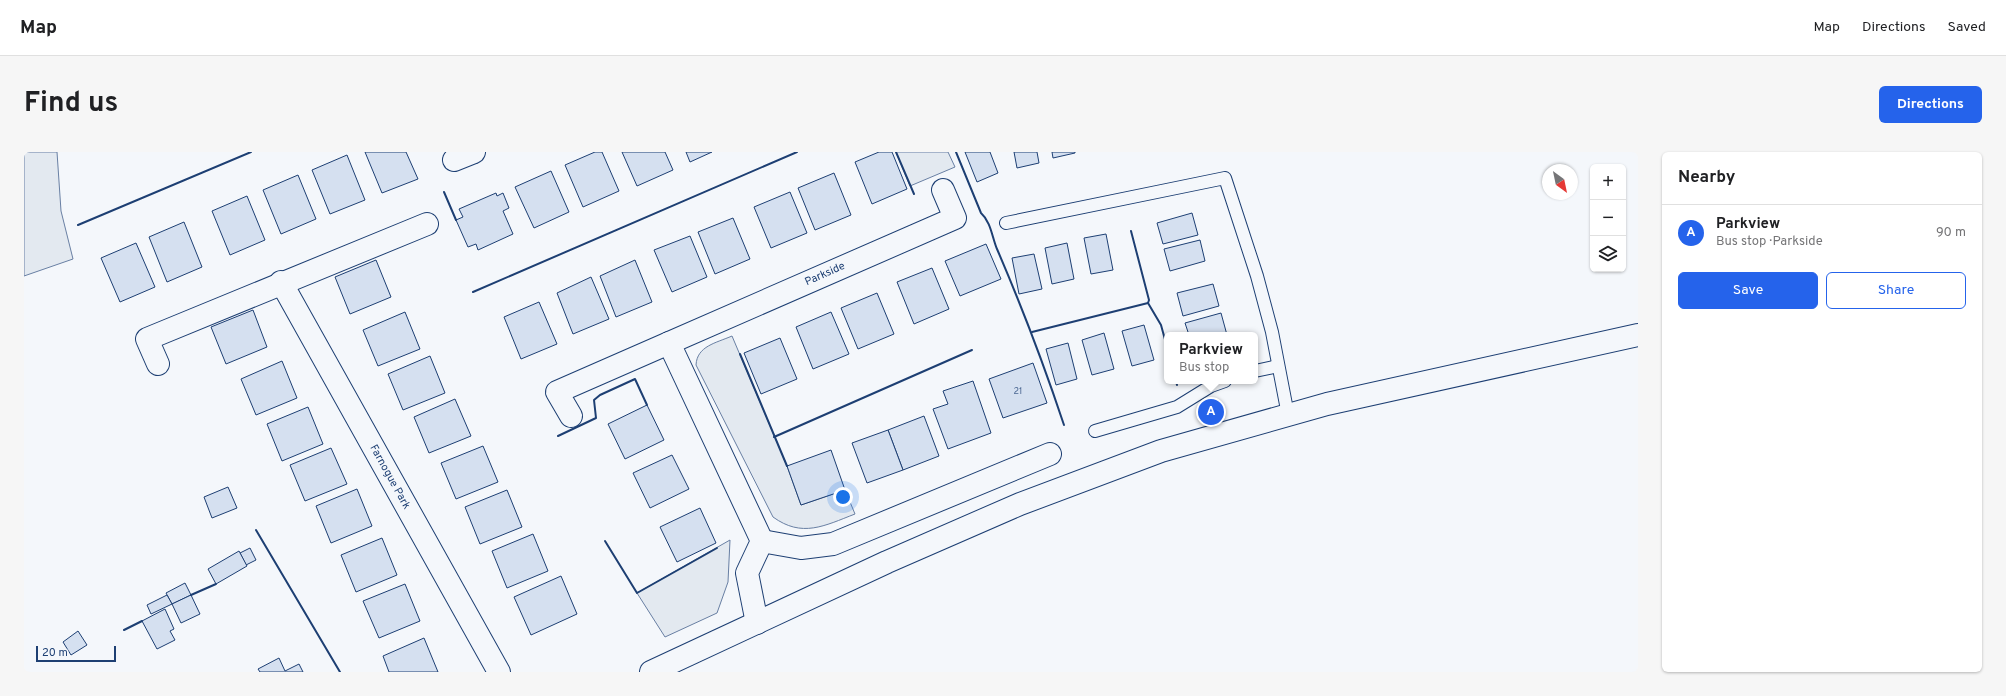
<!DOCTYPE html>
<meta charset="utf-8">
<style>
body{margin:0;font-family:Overpass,sans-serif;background:#f6f6f6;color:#202124}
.controls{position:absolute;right:12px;top:12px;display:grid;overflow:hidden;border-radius:6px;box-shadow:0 1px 3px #0004}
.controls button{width:36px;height:36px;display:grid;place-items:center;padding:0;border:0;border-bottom:1px solid #e0e0e0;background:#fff;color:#202124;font:20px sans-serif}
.compass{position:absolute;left:1518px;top:12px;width:36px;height:36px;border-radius:50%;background:#fff;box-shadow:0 1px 3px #0004;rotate:147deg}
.scale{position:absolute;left:12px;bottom:10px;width:80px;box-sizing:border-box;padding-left:4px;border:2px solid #1d3f73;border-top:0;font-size:11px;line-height:14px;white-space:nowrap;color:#1d3f73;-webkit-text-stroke:3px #f4f7fb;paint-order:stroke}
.you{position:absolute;left:819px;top:345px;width:14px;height:14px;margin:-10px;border:3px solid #fff;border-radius:50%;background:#1a73e8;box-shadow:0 0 0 6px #1a73e833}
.badge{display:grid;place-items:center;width:26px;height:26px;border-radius:50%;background:#2563eb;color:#fff;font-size:13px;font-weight:700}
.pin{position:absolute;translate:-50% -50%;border:2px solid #fff;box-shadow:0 1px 4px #0006}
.popup{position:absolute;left:1140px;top:180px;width:94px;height:52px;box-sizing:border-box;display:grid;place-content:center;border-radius:6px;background:#fff;filter:drop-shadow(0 1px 3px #0005);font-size:13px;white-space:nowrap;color:#757577}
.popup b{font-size:15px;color:#202124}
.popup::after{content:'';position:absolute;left:50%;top:100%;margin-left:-8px;border:8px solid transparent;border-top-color:#fff}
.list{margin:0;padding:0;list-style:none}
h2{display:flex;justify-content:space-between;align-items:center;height:52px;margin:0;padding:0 16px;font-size:17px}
h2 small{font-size:13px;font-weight:400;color:#757577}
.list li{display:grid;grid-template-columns:26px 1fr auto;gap:12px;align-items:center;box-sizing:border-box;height:56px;padding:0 16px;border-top:1px solid #e0e0e0}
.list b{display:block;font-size:15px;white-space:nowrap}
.list p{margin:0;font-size:13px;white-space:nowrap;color:#757577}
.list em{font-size:13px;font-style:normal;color:#757577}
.actions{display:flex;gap:8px;padding:12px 16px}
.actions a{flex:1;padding:9px 0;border:1px solid #2563eb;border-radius:6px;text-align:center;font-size:14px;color:#2563eb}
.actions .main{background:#2563eb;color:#fff}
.icon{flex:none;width:22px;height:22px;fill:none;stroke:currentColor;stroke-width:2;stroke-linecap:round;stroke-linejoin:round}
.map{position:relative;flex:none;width:1614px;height:520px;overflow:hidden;border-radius:6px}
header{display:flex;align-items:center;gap:24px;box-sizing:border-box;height:56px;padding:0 20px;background:#fff;border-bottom:1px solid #e0e0e0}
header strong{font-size:19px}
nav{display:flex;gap:22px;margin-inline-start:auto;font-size:14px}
.intro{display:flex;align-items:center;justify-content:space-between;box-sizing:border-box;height:96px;padding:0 24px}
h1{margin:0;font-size:28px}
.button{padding:10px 18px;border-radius:6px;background:#2563eb;color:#fff;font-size:14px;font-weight:700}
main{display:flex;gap:24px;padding:0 24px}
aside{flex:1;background:#fff;border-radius:6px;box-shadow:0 1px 3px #0004}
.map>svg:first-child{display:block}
</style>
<header>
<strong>Map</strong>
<nav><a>Map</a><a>Directions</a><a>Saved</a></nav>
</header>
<div class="intro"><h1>Find us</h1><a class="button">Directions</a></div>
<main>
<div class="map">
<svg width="1614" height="520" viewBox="0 0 1614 520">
<rect width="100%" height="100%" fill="#f4f7fb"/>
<!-- green -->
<g fill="#e3e9f0" stroke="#687fa3">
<polygon points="0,0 33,0 37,59 49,107 0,124"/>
<polygon points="872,0 924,0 931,15 886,34"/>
<path d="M708 184 763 314 777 353 821 338 831 362C800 374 778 386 749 365L672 213C673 194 692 191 708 184Z"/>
<polygon points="706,388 704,430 693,461 641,485 613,441"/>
</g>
<!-- building -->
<g fill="#d5e0f0" stroke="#1d3f73">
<polygon points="341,0 382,0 394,27 358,41"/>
<polygon points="571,0 578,0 595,39 559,55 541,13"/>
<polygon points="598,0 641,0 649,18 613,34"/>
<polygon points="662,0 688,0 666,10"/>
<polygon points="855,0 868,0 883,37 848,52 831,10"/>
<polygon points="941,0 966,0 974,21 953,30"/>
<polygon points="990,0 1013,0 1015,11 993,16"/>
<polygon points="1028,0 1051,0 1051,1 1029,6"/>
<polygon points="323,3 341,48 306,62 288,18"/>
<polygon points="527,19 545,60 510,76 491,35"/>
<polygon points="810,21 827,63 791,78 774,36"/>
<polygon points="274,23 292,67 257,82 239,38"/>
<polygon points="766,40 783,81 747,96 730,55"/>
<polygon points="472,41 473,44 479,41 485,56 479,59 489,82 454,98 452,92 444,95 432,68 439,65 435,57"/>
<polygon points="223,44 241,88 206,103 188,59"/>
<polygon points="1168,61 1174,83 1139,92 1133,71"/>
<polygon points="709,66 726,107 691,122 674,80"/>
<polygon points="160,70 178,115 143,130 125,85"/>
<polygon points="1082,82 1089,118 1067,122 1060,86"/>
<polygon points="666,84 683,125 648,140 630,98"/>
<polygon points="1176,88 1181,109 1146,119 1140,97"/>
<polygon points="112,91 131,135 96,150 77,106"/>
<polygon points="1043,91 1050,127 1028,132 1021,96"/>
<polygon points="962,92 977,127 936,144 921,109"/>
<polygon points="1010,102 1018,137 995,142 988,106"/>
<polygon points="352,108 367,145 326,162 311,125"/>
<polygon points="611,108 628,150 592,165 576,124"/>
<polygon points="908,116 925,157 890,172 873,130"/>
<polygon points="567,125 585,167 549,182 533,141"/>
<polygon points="1189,132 1195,154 1159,164 1153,141"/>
<polygon points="853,141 870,182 834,197 817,156"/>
<polygon points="515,150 533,192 497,207 480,165"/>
<polygon points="229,158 243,195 202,212 187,175"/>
<polygon points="381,160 396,197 354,214 339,178"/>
<polygon points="807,160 825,202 789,217 772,175"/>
<polygon points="1197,161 1203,183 1165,183 1161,171"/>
<polygon points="1120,173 1130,208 1108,214 1098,179"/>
<polygon points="1080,181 1090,217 1068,223 1058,188"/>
<polygon points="756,186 773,227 737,242 720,201"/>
<polygon points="1044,191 1053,227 1032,233 1022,197"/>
<polygon points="406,204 421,241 379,258 364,222"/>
<polygon points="258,209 273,246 232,263 217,227"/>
<polygon points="1009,211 1023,251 979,266 965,227"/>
<polygon points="949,229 967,281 924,297 909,257 924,252 919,239"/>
<polygon points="431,247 447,284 405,301 390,265"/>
<polygon points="623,253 640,288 601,307 584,272"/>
<polygon points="284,255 299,292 258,309 243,272"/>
<polygon points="900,264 915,304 879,318 864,278"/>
<polygon points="864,278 879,318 843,331 828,291"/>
<polygon points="459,294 474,330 432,347 417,311"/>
<polygon points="307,296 323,332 281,349 266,313"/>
<polygon points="807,298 821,338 777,353 763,314"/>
<polygon points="648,303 665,337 626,356 609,321"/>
<polygon points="204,335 213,356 188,366 180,345"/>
<polygon points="333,337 348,374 307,391 292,354"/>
<polygon points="483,338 498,375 456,392 441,355"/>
<polygon points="676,356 692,391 653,410 636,375"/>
<polygon points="509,382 524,419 483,436 468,399"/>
<polygon points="358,386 373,423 332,440 317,403"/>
<polygon points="226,396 232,408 222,413 216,401"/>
<polygon points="215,399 223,414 192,432 184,417"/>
<polygon points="537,424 553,462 507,483 490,445"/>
<polygon points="161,431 167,443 148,452 142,441"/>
<polygon points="381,432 396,469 355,486 339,449"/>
<polygon points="143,443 148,452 127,462 123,453"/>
<polygon points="167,443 176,462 157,471 148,452"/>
<polygon points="141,457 150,477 146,479 151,488 133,497 118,469"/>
<polygon points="54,479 63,493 47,503 39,490"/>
<polygon points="400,486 414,520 365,520 359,504"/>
<polygon points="255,506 261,519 275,512 279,520 236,520 234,517"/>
</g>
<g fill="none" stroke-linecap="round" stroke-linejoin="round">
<!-- lane casing -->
<g stroke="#1d3f73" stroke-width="14">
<g id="lane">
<polyline points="982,71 1201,26 1233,124 1248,180 1264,263"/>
<polyline points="1231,219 1254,214"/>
<polyline points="1071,279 1153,255 1187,234 1201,229"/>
</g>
</g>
<!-- street casing -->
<g stroke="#1d3f73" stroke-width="24">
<g id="street">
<polyline points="430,8 450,0"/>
<polyline points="257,130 475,520"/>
<polyline points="134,212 123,187 403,72"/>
<polyline points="547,264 533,240 645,191"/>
<polyline points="738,389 777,396 809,392 1026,302"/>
<polyline points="733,471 723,421 738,389 645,191 931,66 919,38"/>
</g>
</g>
<!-- secondary casing -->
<g stroke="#1d3f73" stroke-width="24">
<polyline id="secondary" points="627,520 863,410 996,352 1137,299 1303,252 1614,183"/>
</g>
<!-- lane -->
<use href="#lane" stroke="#f4f7fb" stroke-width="12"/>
<!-- street -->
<use href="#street" stroke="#f4f7fb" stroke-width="22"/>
<!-- secondary -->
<use href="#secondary" stroke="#f4f7fb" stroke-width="22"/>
<!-- wall -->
<g stroke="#1d3f73" stroke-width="2">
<polyline points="872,0 890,42"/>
<path d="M932 0 957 61C967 70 968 85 973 97 998 155 1020 213 1040 273"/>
<polyline points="420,40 432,68"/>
<polyline points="54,73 227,0"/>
<polyline points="1107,79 1125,148 1124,151"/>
<polyline points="449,140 773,0"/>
<polyline points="1008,180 1124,151 1137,173 1143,195"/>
<polyline points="716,202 763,314"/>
<polyline points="1152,229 1153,233"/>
<polyline points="534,284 572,266 570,248 576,243 611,227 623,253"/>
<polyline points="750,285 948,198"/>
<polyline points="232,378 316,520"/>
<polyline points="581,389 613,441 693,396"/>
<polyline points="167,443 192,432"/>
<polyline points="100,478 118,469"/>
</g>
</g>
<g text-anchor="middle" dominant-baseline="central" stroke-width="3" stroke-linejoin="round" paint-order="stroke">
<!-- number labels -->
<g font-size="9" fill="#4b6792">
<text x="994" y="239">21</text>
</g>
<!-- street labels -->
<g font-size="11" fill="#1d3f73" stroke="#f4f7fb">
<text transform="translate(801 122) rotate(-24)">Parkside</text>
<text transform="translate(366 325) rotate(61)">Farnogue Park</text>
</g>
</g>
</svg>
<div class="controls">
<button>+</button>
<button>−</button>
<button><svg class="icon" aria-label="layers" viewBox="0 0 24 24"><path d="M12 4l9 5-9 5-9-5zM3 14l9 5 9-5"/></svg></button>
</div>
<svg class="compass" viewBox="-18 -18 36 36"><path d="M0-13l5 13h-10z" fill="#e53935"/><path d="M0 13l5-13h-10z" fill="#757577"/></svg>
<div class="scale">20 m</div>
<div class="you"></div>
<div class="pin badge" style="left:1187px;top:260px">A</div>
<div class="popup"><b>Parkview</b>Bus stop</div>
</div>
<aside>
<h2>Nearby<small></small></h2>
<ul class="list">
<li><span class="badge">A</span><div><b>Parkview</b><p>Bus stop · Parkside</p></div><em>90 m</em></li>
</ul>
<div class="actions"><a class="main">Save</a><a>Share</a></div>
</aside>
</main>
